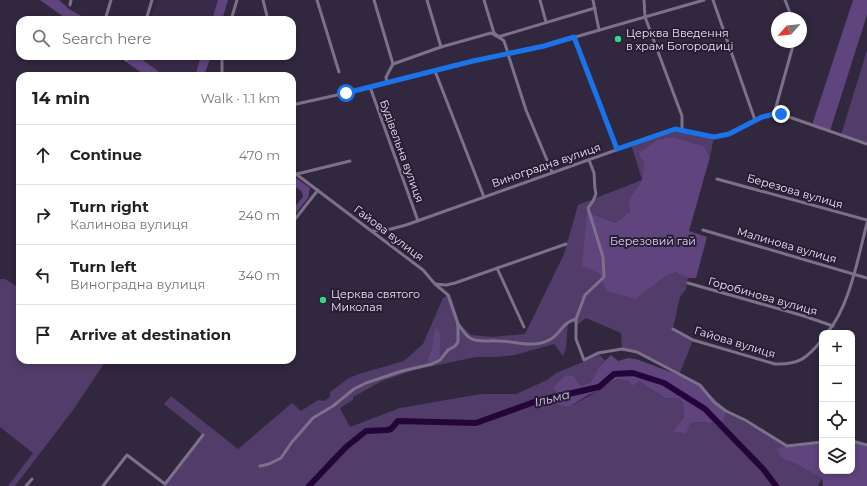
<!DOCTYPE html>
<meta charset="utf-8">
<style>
body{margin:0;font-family:Montserrat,sans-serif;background:#f2f2f2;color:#222}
.controls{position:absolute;right:12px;bottom:12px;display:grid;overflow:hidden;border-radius:8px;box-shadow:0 2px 6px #0003}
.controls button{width:36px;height:36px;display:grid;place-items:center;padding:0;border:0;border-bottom:1px solid #e0e0e0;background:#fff;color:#222;font:20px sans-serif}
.compass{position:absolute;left:771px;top:12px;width:36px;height:36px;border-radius:50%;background:#fff;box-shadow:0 2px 6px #0003;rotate:243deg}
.stop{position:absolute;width:12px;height:12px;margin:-9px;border:3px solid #1a73e8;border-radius:50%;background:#fff}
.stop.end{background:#1a73e8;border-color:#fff;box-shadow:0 1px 4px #0008}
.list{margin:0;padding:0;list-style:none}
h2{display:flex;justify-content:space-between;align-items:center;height:52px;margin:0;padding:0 16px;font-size:17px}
h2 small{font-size:13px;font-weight:400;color:#767676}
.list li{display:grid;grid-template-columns:26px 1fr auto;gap:12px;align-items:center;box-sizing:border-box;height:60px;padding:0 16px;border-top:1px solid #e0e0e0}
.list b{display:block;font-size:15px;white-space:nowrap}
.list p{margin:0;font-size:13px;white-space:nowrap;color:#767676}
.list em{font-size:13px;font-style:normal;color:#767676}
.icon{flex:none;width:22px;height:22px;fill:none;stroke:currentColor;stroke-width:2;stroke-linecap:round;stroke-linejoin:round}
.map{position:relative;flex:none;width:867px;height:486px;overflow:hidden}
.search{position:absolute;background:#fff;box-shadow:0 2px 6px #0003;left:16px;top:16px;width:280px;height:44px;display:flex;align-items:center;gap:10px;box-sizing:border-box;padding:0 14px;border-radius:12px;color:#767676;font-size:15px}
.panel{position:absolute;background:#fff;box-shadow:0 2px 6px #0003;left:16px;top:72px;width:280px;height:292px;border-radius:12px}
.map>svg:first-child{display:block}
</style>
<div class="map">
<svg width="867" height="486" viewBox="0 0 867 486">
<rect width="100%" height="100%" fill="#31273e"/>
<!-- built -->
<g fill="#382a48">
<polygon points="158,0 218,0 212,20 150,20"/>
<polygon points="137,56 201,56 195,76 165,76"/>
</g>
<!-- green -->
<g fill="#523c6a">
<polygon points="867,50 867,143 841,135"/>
<polygon points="675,129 714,137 710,157 704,146 673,137 638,154 644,163 642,180 628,200 630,211 616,223 587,212 600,274 634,298 663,278 675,272 688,278 686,289 680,297 673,328 693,340 679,375 635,352 622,349 621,333 586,318 576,326 576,319 568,321 566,348 563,356 554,344 515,355 496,357 476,357 414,370 382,381 353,397 353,400 340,408 350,427 400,408 481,394 516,394 547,380 556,373 583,362 584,360 598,353 605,361 599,367 590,382 581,386 574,376 569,407 598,391 607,384 618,379 639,381 665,398 681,399 683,404 684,417 673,431 690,423 700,422 710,423 716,421 724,421 726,411 787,446 782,459 794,463 822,478 818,486 164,486 203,435 164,404 171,396 238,449 292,403 301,411 318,400 324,401 330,397 330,392 349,378 359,374 404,361 423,344 443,298 450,294 460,324 471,335 492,337 525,334 564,254 578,205 642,180 631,144"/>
<polygon points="0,279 5,279 20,288 20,360 104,360 103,365 73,410 15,486 8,486 33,453 0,427"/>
</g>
<!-- forest -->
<g fill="#5f447d">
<polygon points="40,0 59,0 69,9 88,20 68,20"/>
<polygon points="218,0 228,0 222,20 212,20"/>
<polygon points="853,0 867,0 867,15 830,131 812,125"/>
<polygon points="118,56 137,56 165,76 146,76"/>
<polygon points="201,56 211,56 204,76 195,76"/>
<polygon points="673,137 704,146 710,157 689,231 707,237 696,278 688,278 675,272 663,278 635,299 606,291 600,274 582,266 587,212 616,223 630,211 628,200 642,180 644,163 638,154 657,140"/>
<polygon points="292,175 310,188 308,198 292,218 292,210 303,197 302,192 292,184"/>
<path d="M436 328 439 331C442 341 439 347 440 356L433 363 428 361C428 357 429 356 431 352 434 347 432 336 436 328Z"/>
<polygon points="611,355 618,361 628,358 636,359 679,375 700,385 726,411 724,421 716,421 710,423 700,422 690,423 686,434 673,431 684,417 683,404 681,399 665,398 639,381 632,386 629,381 618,379 607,384 598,391 588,395 569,407 558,405 557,393 553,387 566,375 574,376 581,386 590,382 599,367"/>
<polygon points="852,441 867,445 867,486 823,486 822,478 794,463 782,459 776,449 787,446 822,442 822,471 852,471"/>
</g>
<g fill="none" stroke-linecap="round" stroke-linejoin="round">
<!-- river -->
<polyline stroke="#23053a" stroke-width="6" points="309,486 346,447 366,431 387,430 391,429 398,421 476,423 537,401 599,387 614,374 633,373 664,383 705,409 764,470 776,486"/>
<!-- minor -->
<g stroke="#7c708b" stroke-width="3">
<polyline points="263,0 268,20"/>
<polyline points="317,0 339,72"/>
<polyline points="374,0 393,64 386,77 387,83"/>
<polyline points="427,0 441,47"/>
<polyline points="484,0 494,33 504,41 507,50"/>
<polyline points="540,0 546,22"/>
<polyline points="593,0 599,30"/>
<polyline points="644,0 645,17 682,116 682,130"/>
<polyline points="713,0 755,120"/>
<polyline points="785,0 792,18"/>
<polyline points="70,5 71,0"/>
<polyline points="105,20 111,0"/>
<polyline points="146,20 152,0"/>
<polyline points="231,20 237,0"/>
<polyline points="574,37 617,149"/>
<polyline points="508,54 526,110 552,172"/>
<polyline points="222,56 222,76"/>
<polyline points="126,60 130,56"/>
<polyline points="393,64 441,47 491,33 498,37 595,8"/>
<polyline points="435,71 484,197"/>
<polyline points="370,87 418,221"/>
<polyline points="292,105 346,93 473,61 544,46 704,0"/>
<polyline points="774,114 794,42"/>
<polyline points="297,174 350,161"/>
<polyline points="717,179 867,220"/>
<polyline points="292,223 318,190"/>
<polyline points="703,230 867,278"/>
<polyline points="372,231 391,229 406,225 675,129 714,137 729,134 762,117 774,114 792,118 867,144"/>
<polyline points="497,268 524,327"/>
<polyline points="688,283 804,316 833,326"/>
<polyline points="435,284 446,285 455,283 566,244"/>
<polyline points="576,319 585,295 604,277 603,257 588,208 593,201 596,194 595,189 594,173 589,160"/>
<path d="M458 324C461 328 466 336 470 338 478 343 490 340 498 341 514 341 532 348 547 341 561 336 559 324 576 319V339L584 360 598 353 622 349 637 352 700 385 714 402 726 411 745 420 787 446 822 442"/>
<path d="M673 329 693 340 775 364C799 365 807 358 822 340"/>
<path d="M827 333C850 306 858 257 867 223"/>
<polyline points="852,441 867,445"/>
<polyline points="260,466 269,464 281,458 292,442 313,418 333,406 354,389 366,383 402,371 432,364 440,360 448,350 455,346 458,342 458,324 448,295 435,284 423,270 292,171"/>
<polyline points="26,486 32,479"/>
<polyline points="103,486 127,455 165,484 203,435"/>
</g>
</g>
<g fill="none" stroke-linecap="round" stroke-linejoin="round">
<!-- route -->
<polyline stroke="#1a73e8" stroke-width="5" points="346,93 473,61 544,46 574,37 617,149 675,129 714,137 729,134 762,117 774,114 781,114"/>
</g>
<!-- markers -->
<g fill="#30d883" stroke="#281d34" stroke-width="1.5">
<circle cx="618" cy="39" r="4"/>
<circle cx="323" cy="300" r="4"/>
</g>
<g text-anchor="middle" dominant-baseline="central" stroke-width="4" stroke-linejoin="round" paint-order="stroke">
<!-- poi labels -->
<g font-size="11" fill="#ede6f6" stroke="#281d34" text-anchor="start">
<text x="626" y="33">Церква Введення<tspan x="626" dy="13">в храм Богородиці</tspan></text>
<text x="331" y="294">Церква святого<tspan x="331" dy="13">Миколая</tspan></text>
</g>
<!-- street labels -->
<g font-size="11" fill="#ede6f6" stroke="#281d34">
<text transform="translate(402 151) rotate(70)">Будівельна вулиця</text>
<text transform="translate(546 165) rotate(-19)">Виноградна вулиця</text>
<text transform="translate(795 191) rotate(16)">Березова вулиця</text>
<text transform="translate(389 233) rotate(37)">Гайова вулиця</text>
<text transform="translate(787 245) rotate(16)">Малинова вулиця</text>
<text transform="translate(763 296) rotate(16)">Горобинова вулиця</text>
<text transform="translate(735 342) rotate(17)">Гайова вулиця</text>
</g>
<!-- park labels -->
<g font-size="11" fill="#e1d2f5" stroke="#281d34">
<text x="653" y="241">Березовий гай</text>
</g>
<!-- water labels -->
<g font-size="12" font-style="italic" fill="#dec7fb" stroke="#281d34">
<text transform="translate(552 398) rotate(-14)">Ільма</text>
</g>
</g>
</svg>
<div class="controls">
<button>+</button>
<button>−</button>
<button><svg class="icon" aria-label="locate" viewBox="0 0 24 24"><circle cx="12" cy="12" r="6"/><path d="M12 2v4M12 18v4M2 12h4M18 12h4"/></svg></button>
<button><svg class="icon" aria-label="layers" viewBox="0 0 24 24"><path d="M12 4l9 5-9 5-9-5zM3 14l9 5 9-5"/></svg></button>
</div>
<svg class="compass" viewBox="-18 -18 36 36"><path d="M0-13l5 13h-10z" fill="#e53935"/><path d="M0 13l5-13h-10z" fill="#767676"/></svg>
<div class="stop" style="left:346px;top:93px"></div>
<div class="stop end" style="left:781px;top:114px"></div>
<div class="search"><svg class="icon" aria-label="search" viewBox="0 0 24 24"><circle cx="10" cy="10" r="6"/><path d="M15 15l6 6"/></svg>Search here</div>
<section class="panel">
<h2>14 min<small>Walk · 1.1 km</small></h2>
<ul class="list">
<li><svg class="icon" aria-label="ahead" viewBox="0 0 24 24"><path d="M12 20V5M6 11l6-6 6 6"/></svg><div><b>Continue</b></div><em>470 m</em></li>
<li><svg class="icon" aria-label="right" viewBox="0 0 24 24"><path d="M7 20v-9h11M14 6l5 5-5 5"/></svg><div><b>Turn right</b><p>Калинова вулиця</p></div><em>240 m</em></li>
<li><svg class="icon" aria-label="left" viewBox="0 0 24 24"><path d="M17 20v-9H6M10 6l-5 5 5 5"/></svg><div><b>Turn left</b><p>Виноградна вулиця</p></div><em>340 m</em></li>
<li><svg class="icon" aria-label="arrive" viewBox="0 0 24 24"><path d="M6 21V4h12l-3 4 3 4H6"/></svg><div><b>Arrive at destination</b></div></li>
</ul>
</section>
</div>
